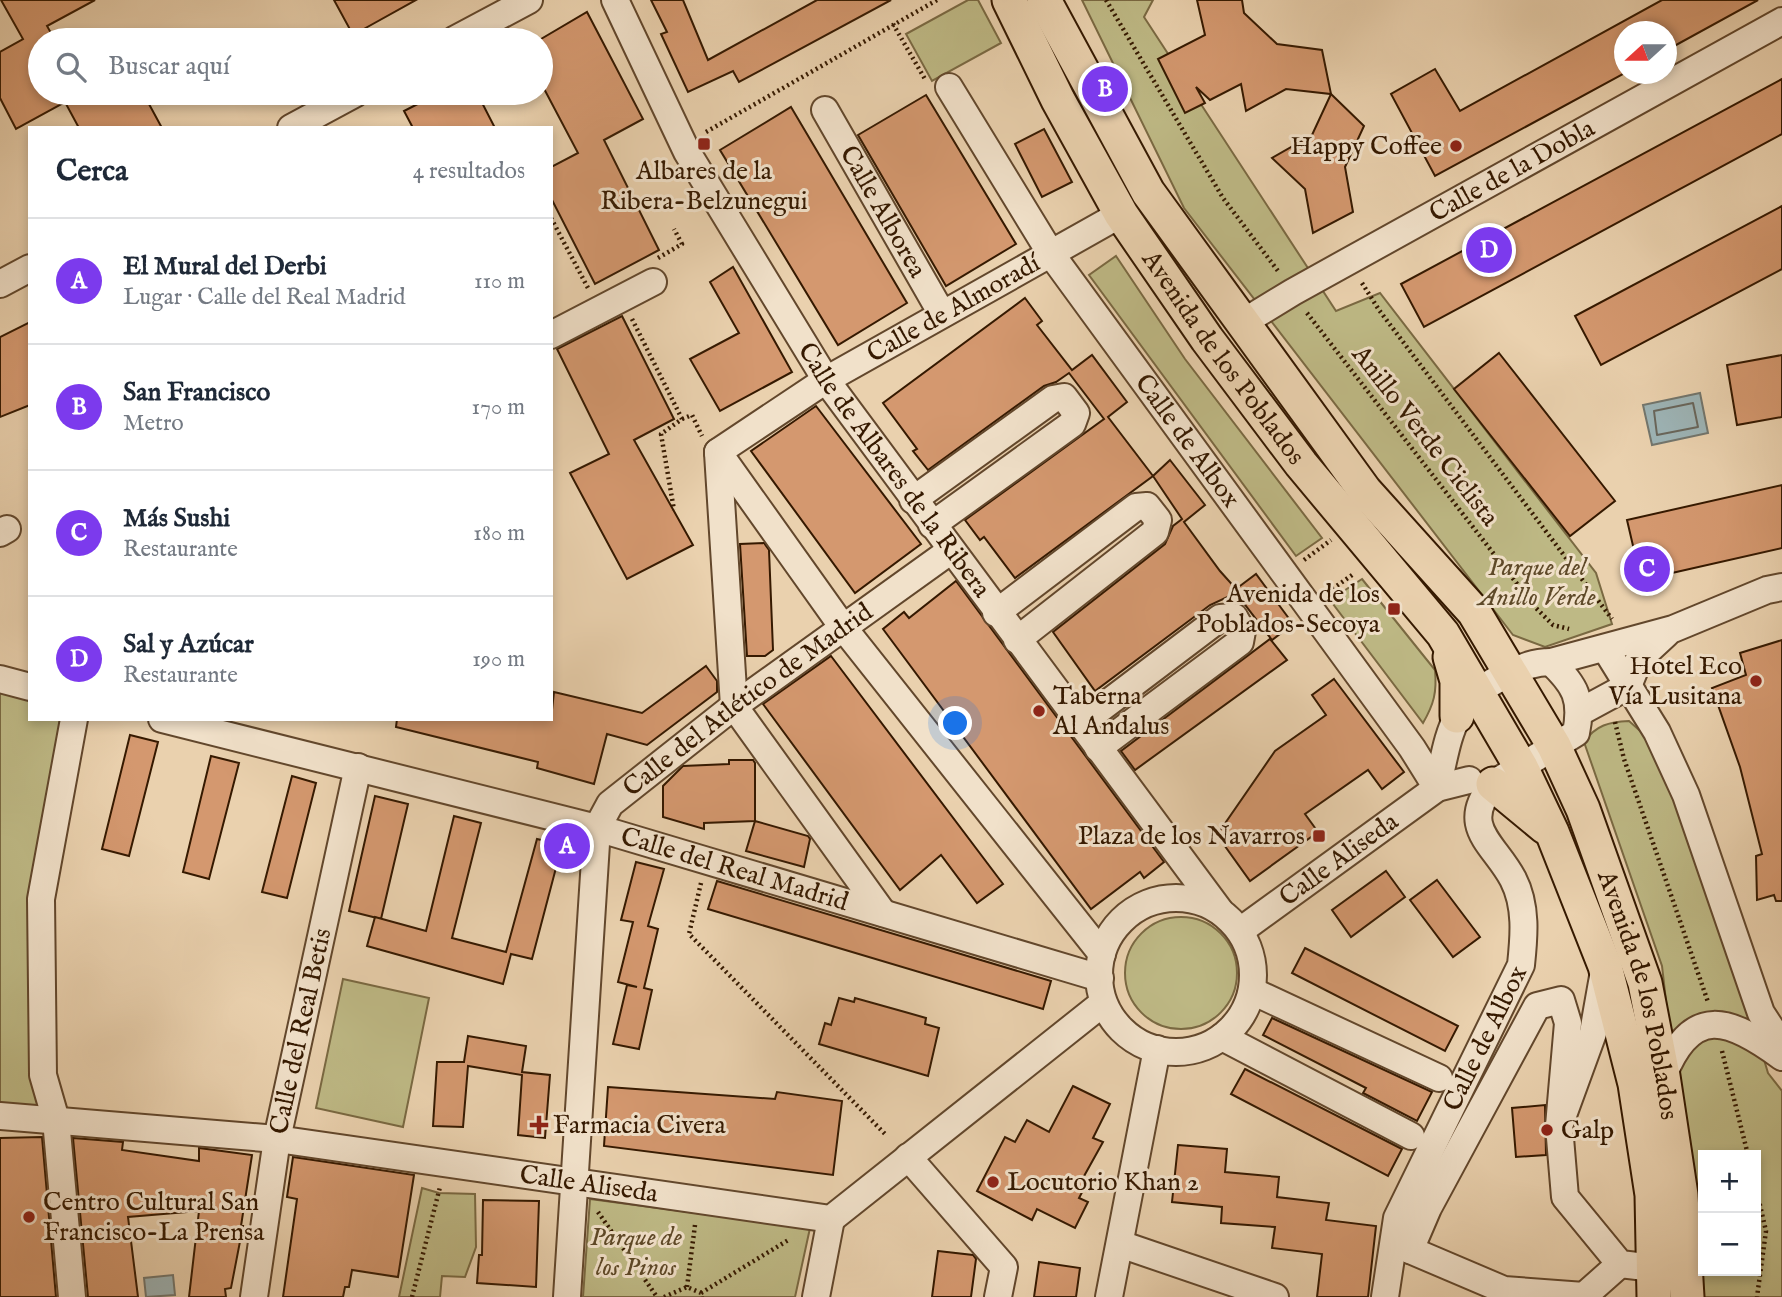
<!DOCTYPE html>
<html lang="es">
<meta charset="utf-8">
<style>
body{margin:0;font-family:"IM FELL English",serif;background:#f6f6f7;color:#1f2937}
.controls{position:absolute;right:21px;bottom:21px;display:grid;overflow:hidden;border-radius:0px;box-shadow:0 4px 10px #0003}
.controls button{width:63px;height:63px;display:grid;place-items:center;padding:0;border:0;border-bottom:2px solid #e0e1e3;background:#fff;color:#1f2937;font:35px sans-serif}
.compass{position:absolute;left:1614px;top:21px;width:63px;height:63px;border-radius:50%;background:#fff;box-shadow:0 4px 10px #0003;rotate:249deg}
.you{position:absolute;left:956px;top:724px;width:24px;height:24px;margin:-18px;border:5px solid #fff;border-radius:50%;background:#1a73e8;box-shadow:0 0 0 10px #1a73e833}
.badge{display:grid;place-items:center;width:46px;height:46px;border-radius:50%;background:#7c3aed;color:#fff;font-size:23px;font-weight:700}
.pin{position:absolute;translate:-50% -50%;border:4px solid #fff;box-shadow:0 2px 7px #0006}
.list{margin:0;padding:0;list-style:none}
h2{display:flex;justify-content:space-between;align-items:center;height:91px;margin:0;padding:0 28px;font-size:30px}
h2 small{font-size:23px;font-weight:400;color:#747a83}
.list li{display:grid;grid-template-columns:46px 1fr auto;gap:21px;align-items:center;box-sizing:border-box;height:126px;padding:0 28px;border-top:2px solid #e0e1e3}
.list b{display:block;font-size:26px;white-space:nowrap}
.list p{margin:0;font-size:23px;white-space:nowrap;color:#747a83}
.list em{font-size:23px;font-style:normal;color:#747a83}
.icon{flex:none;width:38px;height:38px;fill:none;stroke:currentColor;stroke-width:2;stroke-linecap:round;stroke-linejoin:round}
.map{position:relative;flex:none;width:1782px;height:1297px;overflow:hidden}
.search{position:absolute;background:#fff;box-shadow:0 4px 10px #0003;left:28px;top:28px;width:525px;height:77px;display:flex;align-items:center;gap:18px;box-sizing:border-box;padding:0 24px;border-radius:38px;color:#747a83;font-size:26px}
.panel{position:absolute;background:#fff;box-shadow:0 4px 10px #0003;left:28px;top:126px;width:525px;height:595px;border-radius:0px}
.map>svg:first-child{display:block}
</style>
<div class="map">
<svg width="1782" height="1297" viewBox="0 0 1782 1297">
<rect width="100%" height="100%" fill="#ead1ae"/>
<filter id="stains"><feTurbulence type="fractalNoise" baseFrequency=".00286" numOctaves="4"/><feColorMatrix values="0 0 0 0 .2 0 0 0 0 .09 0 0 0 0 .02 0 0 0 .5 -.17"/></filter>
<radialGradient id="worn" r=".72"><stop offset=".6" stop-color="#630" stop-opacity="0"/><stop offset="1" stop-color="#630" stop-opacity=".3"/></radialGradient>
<!-- green -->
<g fill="#beb985" stroke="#7a6942" stroke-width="2" fill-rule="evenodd">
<polygon points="968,0 978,0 1001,43 932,81 906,34"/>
<polygon points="1082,0 1153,0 1144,17 1336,311 1380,293 1596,573 1612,624 1545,647 1513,635 1184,208"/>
<polygon points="1116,256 1185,359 1322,538 1296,556 1089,275"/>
<path d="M1362 579 1435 670C1437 692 1434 704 1423 723L1330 600Z"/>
<polygon points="0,679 30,687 30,719 72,719 36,900 52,1120 0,1116"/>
<path d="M1629 721 1647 737 1679 807 1739 975 1768 1073 1782 1091V1297H1700L1662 966 1584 742C1596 725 1609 722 1629 721ZM1703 1155H1756V1271H1703Z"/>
<circle cx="1181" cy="973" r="56"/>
<polygon points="343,979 429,998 403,1127 316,1108"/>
<polygon points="422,1188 439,1193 475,1194 476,1247 465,1277 442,1276 440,1297 399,1297"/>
<polygon points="590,1199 810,1228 795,1297 583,1297"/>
</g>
<!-- water -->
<g fill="#9db4b6" stroke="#73766d" stroke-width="2">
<polygon points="1700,393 1708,433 1652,445 1643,405"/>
<polygon points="173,1275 175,1295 146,1297 144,1278"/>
</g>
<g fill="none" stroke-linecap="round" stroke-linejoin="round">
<!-- shore -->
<polygon stroke="#69665b" stroke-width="2" points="1693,403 1698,427 1657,435 1654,411"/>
</g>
<!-- building -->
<g fill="#d4986f" stroke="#351900" stroke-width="2">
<polygon points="1,0 95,0 47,26 55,40 40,40 40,93 143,93 162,128 79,128 65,102 16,129 0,98 0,52 23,39"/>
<polygon points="334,0 416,0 353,35"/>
<polygon points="651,0 683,0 708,60 817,0 891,0 739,82 733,71 688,92 661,34 667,32"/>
<polygon points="1197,0 1242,0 1244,13 1277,44 1322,50 1331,94 1286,89 1246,111 1241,84 1210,100 1196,87 1205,103 1185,113 1158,59 1205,35"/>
<polygon points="1662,0 1758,0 1667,50 1667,32 1625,32 1625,73 1435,176 1391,94 1435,69 1460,111"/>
<polygon points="587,12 643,119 604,140 659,250 595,284 551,198 551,167 578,153 541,83 541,39"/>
<polygon points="1782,79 1782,134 1424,327 1401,284"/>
<polygon points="439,93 477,93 495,128 413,128 404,111"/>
<polygon points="1331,94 1364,126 1345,167 1353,212 1313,233 1305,189 1272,158 1312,135"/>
<polygon points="926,95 1016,244 946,286 858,135"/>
<polygon points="791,107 907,303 838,345 720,150"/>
<polygon points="1044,129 1072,182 1042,197 1015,144"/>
<polygon points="1782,206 1782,269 1601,365 1575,316"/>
<polygon points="733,267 792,372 720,411 690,359 739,333 710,282"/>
<polygon points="1025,298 1042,321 1037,325 1072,370 1092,355 1127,402 1108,417 1153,476 1015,578 984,537 980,540 965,520 1104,419 1069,373 1056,382 1044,386 928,470 913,451 917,449 883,403"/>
<polygon points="622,316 674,419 634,440 693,545 627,579 570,473 609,454 557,349"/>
<polygon points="30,322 30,405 0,417 0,337"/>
<polygon points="1499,353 1615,501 1570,536 1454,389"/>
<polygon points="1782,355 1782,417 1737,425 1727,365"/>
<polygon points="816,406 921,544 855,593 751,451"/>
<polygon points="1170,460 1205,505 1184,522 1220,571 1236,589 1256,574 1293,624 1272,640 1236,593 1210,605 1095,691 1053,632 1165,544 1173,526 1182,519 1153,476"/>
<polygon points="1782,485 1782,548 1641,580 1627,520"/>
<polygon points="764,543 769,550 773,650 765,656 747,656 740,544"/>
<polygon points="956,581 1164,862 1144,878 1140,872 1091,909 883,629 904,612 909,618"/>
<polygon points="1270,639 1287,660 1135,770 1121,751"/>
<polygon points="1782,640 1782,901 1776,901 1774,895 1757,900 1756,856 1762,854 1740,767 1712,688 1746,675 1740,653"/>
<polygon points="831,656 1003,884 977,903 941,855 900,890 763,704"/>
<polygon points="706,666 717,681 717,692 647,745 607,734 594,784 537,768 538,762 396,727 397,719 551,719 554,692 642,713"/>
<polygon points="1334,679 1404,772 1382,789 1368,770 1305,814 1318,832 1250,881 1217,835 1275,751 1326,715 1312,695"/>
<polygon points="130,735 158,742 129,856 102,849"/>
<polygon points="211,756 239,763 209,879 183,872"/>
<polygon points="729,760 753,760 755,763 755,821 704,823 704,829 663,817 663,786 683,766 729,764"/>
<polygon points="292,776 316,783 287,898 262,892"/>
<polygon points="375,796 408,804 381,919 349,911"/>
<polygon points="454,816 481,823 452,938 506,952 537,839 562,845 532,959 511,954 503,984 367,946 375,917 426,931"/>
<polygon points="755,821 808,836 810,839 804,867 746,851"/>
<polygon points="636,862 664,869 648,926 658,929 644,988 652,990 639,1049 613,1044 627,985 637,987 618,982 633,922 621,920"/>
<polygon points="1386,871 1405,897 1351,937 1332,910"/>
<polygon points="1437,880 1480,937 1453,957 1410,900"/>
<polygon points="717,881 1051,981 1043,1009 708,909"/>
<polygon points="1305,948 1458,1026 1445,1051 1292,973"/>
<polygon points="839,998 854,1002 855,998 905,1012 926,1018 925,1024 939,1028 928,1076 819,1044 825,1023 831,1025"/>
<polygon points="1272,1018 1432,1092 1417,1121 1363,1093 1366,1088 1263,1035"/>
<polygon points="468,1036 526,1046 522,1072 550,1075 545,1138 518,1135 522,1075 468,1066 463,1127 433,1126 437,1062 464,1062"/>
<polygon points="1245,1069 1402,1149 1388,1176 1231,1094"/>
<polygon points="1073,1086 1110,1104 1093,1138 1103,1142 1083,1178 1088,1181 1079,1198 1088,1202 1075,1228 1037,1209 1032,1220 977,1191 1005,1137 1015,1142 1027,1120 1049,1132"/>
<polygon points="608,1087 775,1099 777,1092 842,1101 833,1175 604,1146"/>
<polygon points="1545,1105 1546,1155 1516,1157 1512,1108"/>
<polygon points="42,1137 56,1297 0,1297 0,1138"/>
<polygon points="73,1138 123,1142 122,1150 199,1161 199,1148 252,1155 241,1226 243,1226 231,1288 225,1289 226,1297 189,1297 199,1211 128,1217 138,1297 88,1297"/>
<polygon points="1178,1145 1227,1149 1225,1172 1279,1177 1277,1197 1329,1203 1326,1220 1376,1226 1368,1297 1317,1297 1322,1254 1272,1248 1275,1227 1221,1223 1222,1207 1172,1202"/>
<polygon points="293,1157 414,1175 398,1277 352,1270 349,1287 345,1287 343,1297 283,1297 297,1199 287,1197"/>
<polygon points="483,1200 539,1201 536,1287 477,1283 479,1255 482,1255"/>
<polygon points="938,1251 973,1255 976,1259 971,1297 932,1297"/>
<polygon points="1039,1262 1080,1268 1076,1297 1034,1297"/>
</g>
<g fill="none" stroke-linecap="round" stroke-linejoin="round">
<!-- minor casing -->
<g stroke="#62472c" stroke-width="30">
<g id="minor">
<path id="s1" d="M615 0 687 152 826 380 1220 911"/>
<polyline points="454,40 529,0"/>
<path id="s2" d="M949 87 1051 254 1412 748 1437 788"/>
<path id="s3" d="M825 110 942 314"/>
<polyline points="291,128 356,93"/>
<polyline points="0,284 30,268"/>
<path id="s4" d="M1242 323 1293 292 1782 21"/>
<polyline points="551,335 653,282"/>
<polyline points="718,452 842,626 1102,954"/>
<path id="s5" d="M718 452 826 380 1121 214"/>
<polyline points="718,453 734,706 883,913"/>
<polyline points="913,500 1053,399 1064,397 1076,413 1072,424 932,525"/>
<polyline points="0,533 7,529"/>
<polyline points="996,613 1136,507 1147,506 1158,520 1155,532 1017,640"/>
<polyline points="1605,648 1657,732 1686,795 1761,1013 1782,1045"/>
<polyline points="0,679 30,687"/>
<polyline points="1580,712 1628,686 1639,659 1666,634"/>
<path id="s6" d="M162 719 597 828 1100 978"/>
<polyline points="1080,724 1220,618 1234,617 1242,631 1240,642 1098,748"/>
<path d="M1437 788C1450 733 1450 702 1504 676 1521 668 1532 662 1551 662L1673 629 1767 590 1782 587"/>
<circle cx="1176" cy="975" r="77"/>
<path id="s7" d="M1240 931 1437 788 1469 780"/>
<polyline points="1604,971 1593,1033 1559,1126 1565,1197 1620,1264 1654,1268"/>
<polyline points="1252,991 1439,1078"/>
<polyline points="1222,1037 1411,1136"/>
<path d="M1663 1076C1692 1004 1729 1018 1782 1057"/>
<path id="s8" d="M0 1116 277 1139 831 1219 1103 1003"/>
<polyline points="908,1157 1004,1267 998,1297"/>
<polyline points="1404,1236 1410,1250 1504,1290 1584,1296 1620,1264"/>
<polyline points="1120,1244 1275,1297"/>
<polyline points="1410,1250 1428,1208 1537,1006 1561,1000 1568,1023 1559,1126"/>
<polyline points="72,1297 56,1120 43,1075 41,899 74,719"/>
<path id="s9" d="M254 1297 277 1139 358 767"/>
<path id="s10" d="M567 1297 597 828 610 804 734 706 950 551"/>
<polyline points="816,1297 831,1219"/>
<polyline points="1109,1297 1157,1049"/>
<path id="s11" d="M1385 1297 1397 1218 1521 965C1524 937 1527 906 1513 879 1494 843 1458 827 1493 784L1576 733C1583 699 1575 685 1551 662"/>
</g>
</g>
<!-- major casing -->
<g stroke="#351900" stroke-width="37">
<g id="major">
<path id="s12" d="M1009 0 1058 100 1121 214 1207 339 1301 464 1443 634 1521 767 1552 832 1605 966 1635 1084 1652 1195 1654 1297"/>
<path id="s13" d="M1044 0 1148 192 1365 491 1474 612 1554 746 1583 809 1645 983 1663 1076 1681 1195 1687 1297"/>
<polyline points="1450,657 1457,681 1457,716"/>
<polyline points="1493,784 1545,827"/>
</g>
</g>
<!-- path -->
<g stroke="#351900" stroke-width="4.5" stroke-dasharray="2 3.5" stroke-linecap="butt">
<polyline points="1106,0 1223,198 1278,271"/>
<polyline points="893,24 925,79"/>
<polyline points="706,132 937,0"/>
<polyline points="551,218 588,288"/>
<polyline points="658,258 682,244 674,229"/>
<polyline points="1362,283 1379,310 1612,619"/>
<polyline points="1307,313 1535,607 1553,625 1569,629"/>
<polyline points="632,319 682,419 661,434 674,510"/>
<polyline points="682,419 692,415 702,436"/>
<polyline points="1304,560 1331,540"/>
<polyline points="1328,592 1355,573"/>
<polyline points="1615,722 1624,759 1708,1002"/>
<polyline points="701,883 689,934 886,1135"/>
<polyline points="1722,1051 1748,1155"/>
<polyline points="1756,1188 1766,1231 1757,1297"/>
<polyline points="598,1212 657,1297"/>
<polyline points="687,1287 695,1225"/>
<polyline points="701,1293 790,1239"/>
<polyline points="412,1297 440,1187"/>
<polyline points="664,1297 687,1287 701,1293 702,1297"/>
</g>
<!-- minor -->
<use href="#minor" stroke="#f1e1ca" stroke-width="26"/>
<!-- major -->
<use href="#major" stroke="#ead1ae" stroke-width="33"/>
</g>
<!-- markers -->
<g fill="#8f2418" stroke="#f1e1ca" stroke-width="2.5">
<rect x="697" y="137" width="14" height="14" rx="3.5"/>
<circle cx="1456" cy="146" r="7"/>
<rect x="1387" y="602" width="14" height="14" rx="3.5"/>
<circle cx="1756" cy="681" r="7"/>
<circle cx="1039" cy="711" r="7"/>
<rect x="1312" y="829" width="14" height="14" rx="3.5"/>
<path d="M535.5 1114.5h7v7h7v7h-7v7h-7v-7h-7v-7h7z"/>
<circle cx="1547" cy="1130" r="7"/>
<circle cx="993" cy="1182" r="7"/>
<circle cx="29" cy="1217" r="7"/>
</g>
<g text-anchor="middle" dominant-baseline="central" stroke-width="6" stroke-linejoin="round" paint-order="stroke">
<!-- poi labels -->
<g font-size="26" fill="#351900" stroke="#f1e1ca" text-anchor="start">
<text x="1442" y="146" text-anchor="end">Happy Coffee</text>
<text x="704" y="171" text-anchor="middle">Albares de la<tspan x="704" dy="30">Ribera-Belzunegui</tspan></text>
<text x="1380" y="594" text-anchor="end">Avenida de los<tspan x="1380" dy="30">Poblados-Secoya</tspan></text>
<text x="1742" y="666" text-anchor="end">Hotel Eco<tspan x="1742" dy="30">Vía Lusitana</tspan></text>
<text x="1053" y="696">Taberna<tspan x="1053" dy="30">Al Andalus</tspan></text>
<text x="1305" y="836" text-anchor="end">Plaza de los Navarros</text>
<text x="553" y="1125">Farmacia Civera</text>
<text x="1561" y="1130">Galp</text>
<text x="1007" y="1182">Locutorio Khan 2</text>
<text x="43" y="1202">Centro Cultural San<tspan x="43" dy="30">Francisco-La Prensa</tspan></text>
</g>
<!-- street labels -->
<g font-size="26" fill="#351900" stroke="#f1e1ca">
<text stroke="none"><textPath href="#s4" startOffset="310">Calle de la Dobla</textPath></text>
<text stroke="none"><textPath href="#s3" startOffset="117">Calle Alborea</textPath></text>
<text stroke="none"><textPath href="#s5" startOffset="276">Calle de Almoradí</textPath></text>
<text stroke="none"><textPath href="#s12" startOffset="418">Avenida de los Poblados</textPath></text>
<text transform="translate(1425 436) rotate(52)">Anillo Verde Ciclista</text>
<text stroke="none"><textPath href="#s2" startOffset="427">Calle de Albox</textPath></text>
<text stroke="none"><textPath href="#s1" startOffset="548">Calle de Albares de la Ribera</textPath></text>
<text stroke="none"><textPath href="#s10" startOffset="670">Calle del Atlético de Madrid</textPath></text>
<text stroke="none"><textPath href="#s7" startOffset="122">Calle Aliseda</textPath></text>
<text stroke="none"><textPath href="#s6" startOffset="592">Calle del Real Madrid</textPath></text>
<text stroke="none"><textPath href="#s13" startOffset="1171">Avenida de los Poblados</textPath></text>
<text stroke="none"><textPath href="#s9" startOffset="270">Calle del Real Betis</textPath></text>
<text stroke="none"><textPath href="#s11" startOffset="280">Calle de Albox</textPath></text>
<text stroke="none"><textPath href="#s8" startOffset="593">Calle Aliseda</textPath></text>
</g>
<!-- park labels -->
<g font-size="26" font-style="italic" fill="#5e4928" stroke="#f1e1ca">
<text x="1537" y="567">Parque del<tspan x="1537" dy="30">Anillo Verde</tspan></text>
<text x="636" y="1237">Parque de<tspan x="636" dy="30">los Pinos</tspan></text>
</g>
</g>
<rect width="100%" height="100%" filter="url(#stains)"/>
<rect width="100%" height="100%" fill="url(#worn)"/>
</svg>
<div class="controls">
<button>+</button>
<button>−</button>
</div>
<svg class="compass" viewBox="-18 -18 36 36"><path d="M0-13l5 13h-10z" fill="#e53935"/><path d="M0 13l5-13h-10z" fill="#747a83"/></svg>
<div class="you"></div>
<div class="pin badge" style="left:567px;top:846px">A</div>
<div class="pin badge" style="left:1105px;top:89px">B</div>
<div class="pin badge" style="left:1647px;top:569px">C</div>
<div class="pin badge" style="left:1489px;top:250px">D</div>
<div class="search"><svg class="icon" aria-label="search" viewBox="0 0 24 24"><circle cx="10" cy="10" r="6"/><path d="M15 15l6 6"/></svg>Buscar aquí</div>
<section class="panel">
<h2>Cerca<small>4 resultados</small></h2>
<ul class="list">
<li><span class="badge">A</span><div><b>El Mural del Derbi</b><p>Lugar · Calle del Real Madrid</p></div><em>110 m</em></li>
<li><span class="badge">B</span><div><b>San Francisco</b><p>Metro</p></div><em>170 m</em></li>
<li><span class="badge">C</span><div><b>Más Sushi</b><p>Restaurante</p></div><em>180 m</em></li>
<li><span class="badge">D</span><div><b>Sal y Azúcar</b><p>Restaurante</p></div><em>190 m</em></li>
</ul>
</section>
</div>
